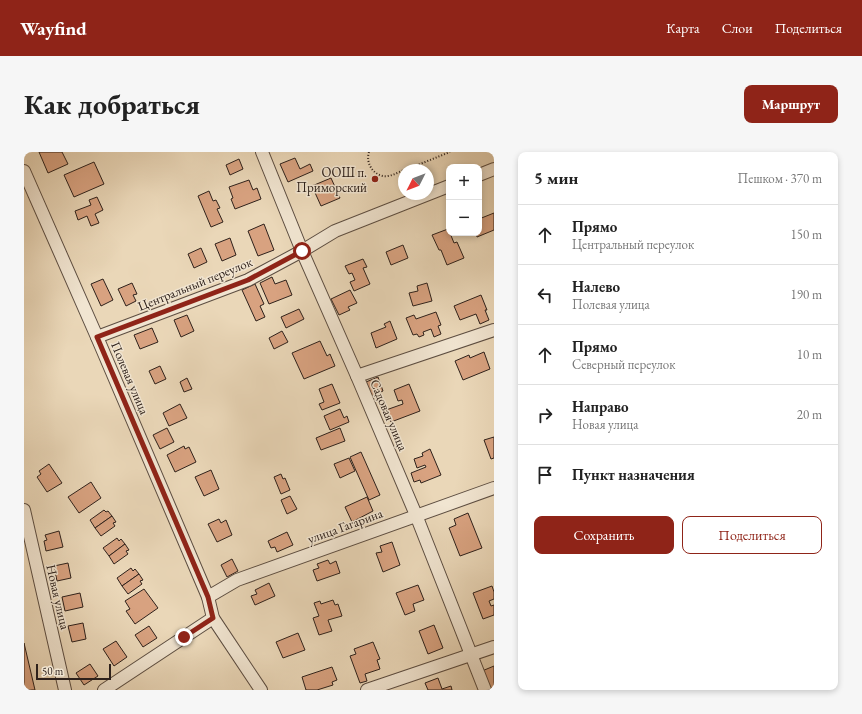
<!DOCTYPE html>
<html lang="ru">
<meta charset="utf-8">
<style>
body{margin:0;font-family:"EB Garamond",serif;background:#f6f6f6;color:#222}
.controls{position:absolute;right:12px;top:12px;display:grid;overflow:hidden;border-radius:8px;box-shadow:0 2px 6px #0003}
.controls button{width:36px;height:36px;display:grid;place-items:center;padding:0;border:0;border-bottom:1px solid #e0e0e0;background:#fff;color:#222;font:20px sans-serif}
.compass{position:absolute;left:374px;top:12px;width:36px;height:36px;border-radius:50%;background:#fff;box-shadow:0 2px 6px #0003;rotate:228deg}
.scale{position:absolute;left:12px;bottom:10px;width:75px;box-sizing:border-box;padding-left:4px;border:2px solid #2e211b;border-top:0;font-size:11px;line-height:14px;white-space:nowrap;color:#2e211b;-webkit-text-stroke:3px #f1e5d1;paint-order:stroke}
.stop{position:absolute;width:12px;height:12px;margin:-9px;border:3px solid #8f2418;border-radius:50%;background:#fff}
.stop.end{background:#8f2418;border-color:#fff;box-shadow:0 1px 4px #0008}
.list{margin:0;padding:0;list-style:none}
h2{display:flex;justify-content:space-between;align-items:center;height:52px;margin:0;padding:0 16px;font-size:17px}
h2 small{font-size:13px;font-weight:400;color:#767676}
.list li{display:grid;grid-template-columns:26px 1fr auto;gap:12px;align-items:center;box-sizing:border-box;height:60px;padding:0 16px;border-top:1px solid #e0e0e0}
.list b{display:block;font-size:15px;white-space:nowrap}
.list p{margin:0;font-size:13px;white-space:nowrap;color:#767676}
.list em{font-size:13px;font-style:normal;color:#767676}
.actions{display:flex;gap:8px;padding:12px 16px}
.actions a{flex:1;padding:9px 0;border:1px solid #8f2418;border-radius:8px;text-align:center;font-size:14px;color:#8f2418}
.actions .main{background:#8f2418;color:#fff}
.icon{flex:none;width:22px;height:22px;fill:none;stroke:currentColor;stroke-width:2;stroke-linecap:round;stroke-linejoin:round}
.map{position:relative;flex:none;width:470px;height:538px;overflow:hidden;border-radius:8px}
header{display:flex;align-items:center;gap:24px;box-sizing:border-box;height:56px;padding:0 20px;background:#8f2418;color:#fff}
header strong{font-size:19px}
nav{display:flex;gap:22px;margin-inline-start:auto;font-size:14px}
.intro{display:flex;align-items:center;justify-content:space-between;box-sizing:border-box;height:96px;padding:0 24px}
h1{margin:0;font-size:28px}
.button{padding:10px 18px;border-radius:8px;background:#8f2418;color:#fff;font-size:14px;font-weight:700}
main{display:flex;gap:24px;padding:0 24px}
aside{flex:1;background:#fff;border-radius:8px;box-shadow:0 2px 6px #0003}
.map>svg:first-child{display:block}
</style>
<header>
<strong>Wayfind</strong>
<nav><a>Карта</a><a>Слои</a><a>Поделиться</a></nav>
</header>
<div class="intro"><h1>Как добраться</h1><a class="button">Маршрут</a></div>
<main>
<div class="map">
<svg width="470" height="538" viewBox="0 0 470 538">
<rect width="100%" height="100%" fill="#ead7b8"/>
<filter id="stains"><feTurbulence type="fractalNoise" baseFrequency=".005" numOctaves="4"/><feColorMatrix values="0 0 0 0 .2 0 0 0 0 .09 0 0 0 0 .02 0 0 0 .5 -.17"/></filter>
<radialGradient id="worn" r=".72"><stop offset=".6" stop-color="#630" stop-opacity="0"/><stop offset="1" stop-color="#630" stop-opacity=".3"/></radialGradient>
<!-- building -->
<g fill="#d8a280" stroke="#2e211b">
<polygon points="15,0 38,0 44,12 24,21"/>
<polygon points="271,6 276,17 286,12 289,19 264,30 256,12"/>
<polygon points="215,7 219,17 206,23 202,13"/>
<polygon points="70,10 80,32 50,45 40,23"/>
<polygon points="307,26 316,46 297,54 288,34"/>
<polygon points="225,28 229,38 233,36 237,47 211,57 207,47 209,46 205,35"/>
<polygon points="185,39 189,49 192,48 196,56 193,57 199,70 187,75 174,44"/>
<polygon points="73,45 79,58 71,62 75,71 67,74 63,64 54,68 51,59 67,53 65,48"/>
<polygon points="470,61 470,78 453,85 452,81 455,81 455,67"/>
<polygon points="240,72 250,98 234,104 224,79"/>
<polygon points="424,77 425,81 426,81 430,91 433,90 440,106 423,113 417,98 415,98 408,83"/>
<polygon points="206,86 212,103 198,109 191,92"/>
<polygon points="379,93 384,106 367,113 362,100"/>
<polygon points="177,96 183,110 170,116 164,102"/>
<polygon points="339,107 343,115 339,116 346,132 330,139 326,130 331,128 328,121 325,122 321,114"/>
<polygon points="248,125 251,132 262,128 268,143 245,152 236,131"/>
<polygon points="79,127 89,148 77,154 67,132"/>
<polygon points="108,131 113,142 109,143 112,149 102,154 94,137"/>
<polygon points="403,131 408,149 389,154 385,141 394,139 393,134"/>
<polygon points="231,132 240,152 236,154 241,165 232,169 218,138"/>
<polygon points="326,138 333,151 324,155 326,158 315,163 307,147"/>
<polygon points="457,143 463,158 461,158 465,168 456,172 452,162 436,168 430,154"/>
<polygon points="275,157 280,167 262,176 257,165"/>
<polygon points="412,160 417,173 414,174 417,182 410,185 407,177 399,180 400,183 395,185 393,182 389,183 382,166 390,163 392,167"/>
<polygon points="163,163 170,179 157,185 150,168"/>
<polygon points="366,169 373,187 352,196 347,181 362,175 360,172"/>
<polygon points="128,176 134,190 116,197 110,183"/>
<polygon points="258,179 264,190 250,197 245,186"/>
<polygon points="296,189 303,204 306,202 311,214 280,227 268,201"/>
<polygon points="460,200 466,217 439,228 431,209 445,203 446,206"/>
<polygon points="136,214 142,227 131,232 125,219"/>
<polygon points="354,225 359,239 348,244 342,230"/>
<polygon points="163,226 168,237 160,240 156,230"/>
<polygon points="308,232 316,251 298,258 295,252 300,250 295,237"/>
<polygon points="385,232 396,259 367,270 362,258 379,252 378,248 374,249 370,238"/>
<polygon points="156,252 163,266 145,274 139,261"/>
<polygon points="316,257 320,266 323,264 325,270 306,278 300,264"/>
<polygon points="143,276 150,290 136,297 129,283"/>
<polygon points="316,276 321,289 297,298 292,286"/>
<polygon points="470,285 470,306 467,307 460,288"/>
<polygon points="160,294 161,297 165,295 172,310 151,320 143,303"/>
<polygon points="406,297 417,323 397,331 396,328 390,330 387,321 402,315 401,313 393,316 390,307 399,304 398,301"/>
<polygon points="337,300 356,343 345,348 326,305"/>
<polygon points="325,306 331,319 316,326 310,312"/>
<polygon points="25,312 38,331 23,340 13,325 17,322 15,319"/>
<polygon points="187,318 195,337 180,344 171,325"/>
<polygon points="257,322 259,327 261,326 266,338 257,342 250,325"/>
<polygon points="67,330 77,346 55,361 44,345"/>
<polygon points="266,344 273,357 263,362 257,348"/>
<polygon points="343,345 349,359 328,370 321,355"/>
<polygon points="80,358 82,360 84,359 88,364 71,376 66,368"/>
<polygon points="444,361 458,396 436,404 425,376 432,373 430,367"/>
<polygon points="88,364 92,370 89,371 91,374 77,384 71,376"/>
<polygon points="195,367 197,371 202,368 208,383 193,390 184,372"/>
<polygon points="35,379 39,395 22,399 20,389 23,388 21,383"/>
<polygon points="263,380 269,393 253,400 251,395 247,396 244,389"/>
<polygon points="93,386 95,389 97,387 101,392 85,404 79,396"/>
<polygon points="368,390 376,413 359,420 352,401 358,400 356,394"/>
<polygon points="101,392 105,398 102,399 104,402 90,412 85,404"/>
<polygon points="208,407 214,419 203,425 197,413"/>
<polygon points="304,408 306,412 312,409 316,421 293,429 289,418 295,416 293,412"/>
<polygon points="44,411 47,426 33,429 30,414"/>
<polygon points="107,416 109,419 111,417 115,422 98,434 93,426"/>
<polygon points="115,422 119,428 116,429 118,432 104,442 98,434"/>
<polygon points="245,431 251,444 231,453 227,444 233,442 231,438"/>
<polygon points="394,433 400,448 389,452 391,459 381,463 372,441"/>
<polygon points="468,434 470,440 470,447 465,449 467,454 470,453 470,463 459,467 449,441"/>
<polygon points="120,437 134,456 111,472 102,459 106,457 101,449"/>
<polygon points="56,441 59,455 41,459 38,445"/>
<polygon points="309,448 311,453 314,452 318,464 304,468 308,479 295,483 289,466 295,464 290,451 296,449 297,452"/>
<polygon points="59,471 62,487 48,490 44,474"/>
<polygon points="410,473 419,496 404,502 395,479"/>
<polygon points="125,474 133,486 119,495 111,483"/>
<polygon points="274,481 281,498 259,506 252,490"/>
<polygon points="92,489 103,505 90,514 79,497"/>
<polygon points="349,490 356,507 353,508 356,517 341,522 343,529 336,531 326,504 332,502 330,497"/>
<polygon points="0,491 11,538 0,538"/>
<polygon points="66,512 74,524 60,533 52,521"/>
<polygon points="470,514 470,538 465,538 458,519"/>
<polygon points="308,515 313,528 308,530 309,533 293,538 282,538 278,525"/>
<polygon points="414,526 418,537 427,534 428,538 404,538 401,531"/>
</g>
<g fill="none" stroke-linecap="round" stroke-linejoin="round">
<!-- minor casing -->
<g stroke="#5d4e42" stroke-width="14">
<g id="minor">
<polyline points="238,0 278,99 333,224 392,363 461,538"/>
<polyline points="0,19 73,185 184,445 189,466 237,538"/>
<polyline points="455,23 470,17"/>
<polyline points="73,185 224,128 278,99 311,79 425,34"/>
<polyline points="333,224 470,178"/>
<polyline points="0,358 41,538"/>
<polyline points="184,445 213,428 470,336"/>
<polyline points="80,538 189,466"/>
<polyline points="343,538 470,495"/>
</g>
</g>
<!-- path -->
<g stroke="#2e211b" stroke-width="2" stroke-dasharray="1 2" stroke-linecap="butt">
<path d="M345 0C341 12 351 26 364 24 370 23 375 20 380 18"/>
<polyline points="381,18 426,0"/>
</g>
<!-- minor -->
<use href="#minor" stroke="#f1e5d1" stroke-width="12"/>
</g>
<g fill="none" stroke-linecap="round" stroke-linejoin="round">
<!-- route -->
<polyline stroke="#8f2418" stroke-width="5" points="160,485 189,466 184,445 73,185 224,128 278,99"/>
</g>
<!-- markers -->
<circle fill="#8f2418" stroke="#f1e5d1" stroke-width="1.5" cx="351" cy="27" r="4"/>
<g text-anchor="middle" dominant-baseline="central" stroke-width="3" stroke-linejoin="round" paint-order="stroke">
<!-- poi labels -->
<g font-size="13" fill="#2e211b" stroke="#f1e5d1" text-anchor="end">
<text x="343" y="20">ООШ п.<tspan x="343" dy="15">Приморский</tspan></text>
</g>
<!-- street labels -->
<g font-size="13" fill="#2e211b" stroke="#f1e5d1">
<text transform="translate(171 132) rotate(-22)">Центральный переулок</text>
<text transform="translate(106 226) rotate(67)">Полевая улица</text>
<text transform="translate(365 263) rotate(67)">Садовая улица</text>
<text transform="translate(321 374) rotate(-20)">улица Гагарина</text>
<text transform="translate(34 445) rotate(77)">Новая улица</text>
</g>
</g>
<rect width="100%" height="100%" filter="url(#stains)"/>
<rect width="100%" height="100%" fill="url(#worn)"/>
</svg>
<div class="controls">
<button>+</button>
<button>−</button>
</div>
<svg class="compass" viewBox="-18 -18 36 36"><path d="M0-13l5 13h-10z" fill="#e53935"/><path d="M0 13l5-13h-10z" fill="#767676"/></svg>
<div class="scale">50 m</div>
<div class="stop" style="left:278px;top:99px"></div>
<div class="stop end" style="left:160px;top:485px"></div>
</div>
<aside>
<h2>5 мин<small>Пешком · 370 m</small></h2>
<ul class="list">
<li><svg class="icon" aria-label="ahead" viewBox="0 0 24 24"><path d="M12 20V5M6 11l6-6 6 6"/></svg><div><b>Прямо</b><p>Центральный переулок</p></div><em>150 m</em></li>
<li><svg class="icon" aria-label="left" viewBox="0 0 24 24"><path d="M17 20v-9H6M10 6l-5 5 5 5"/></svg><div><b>Налево</b><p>Полевая улица</p></div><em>190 m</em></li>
<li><svg class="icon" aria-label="ahead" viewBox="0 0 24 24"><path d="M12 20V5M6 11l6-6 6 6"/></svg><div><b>Прямо</b><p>Северный переулок</p></div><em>10 m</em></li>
<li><svg class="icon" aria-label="right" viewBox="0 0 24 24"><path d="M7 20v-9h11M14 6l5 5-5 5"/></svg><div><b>Направо</b><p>Новая улица</p></div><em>20 m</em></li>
<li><svg class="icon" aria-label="arrive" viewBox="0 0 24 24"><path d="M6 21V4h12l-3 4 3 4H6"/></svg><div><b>Пункт назначения</b></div></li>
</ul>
<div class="actions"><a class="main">Сохранить</a><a>Поделиться</a></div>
</aside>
</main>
